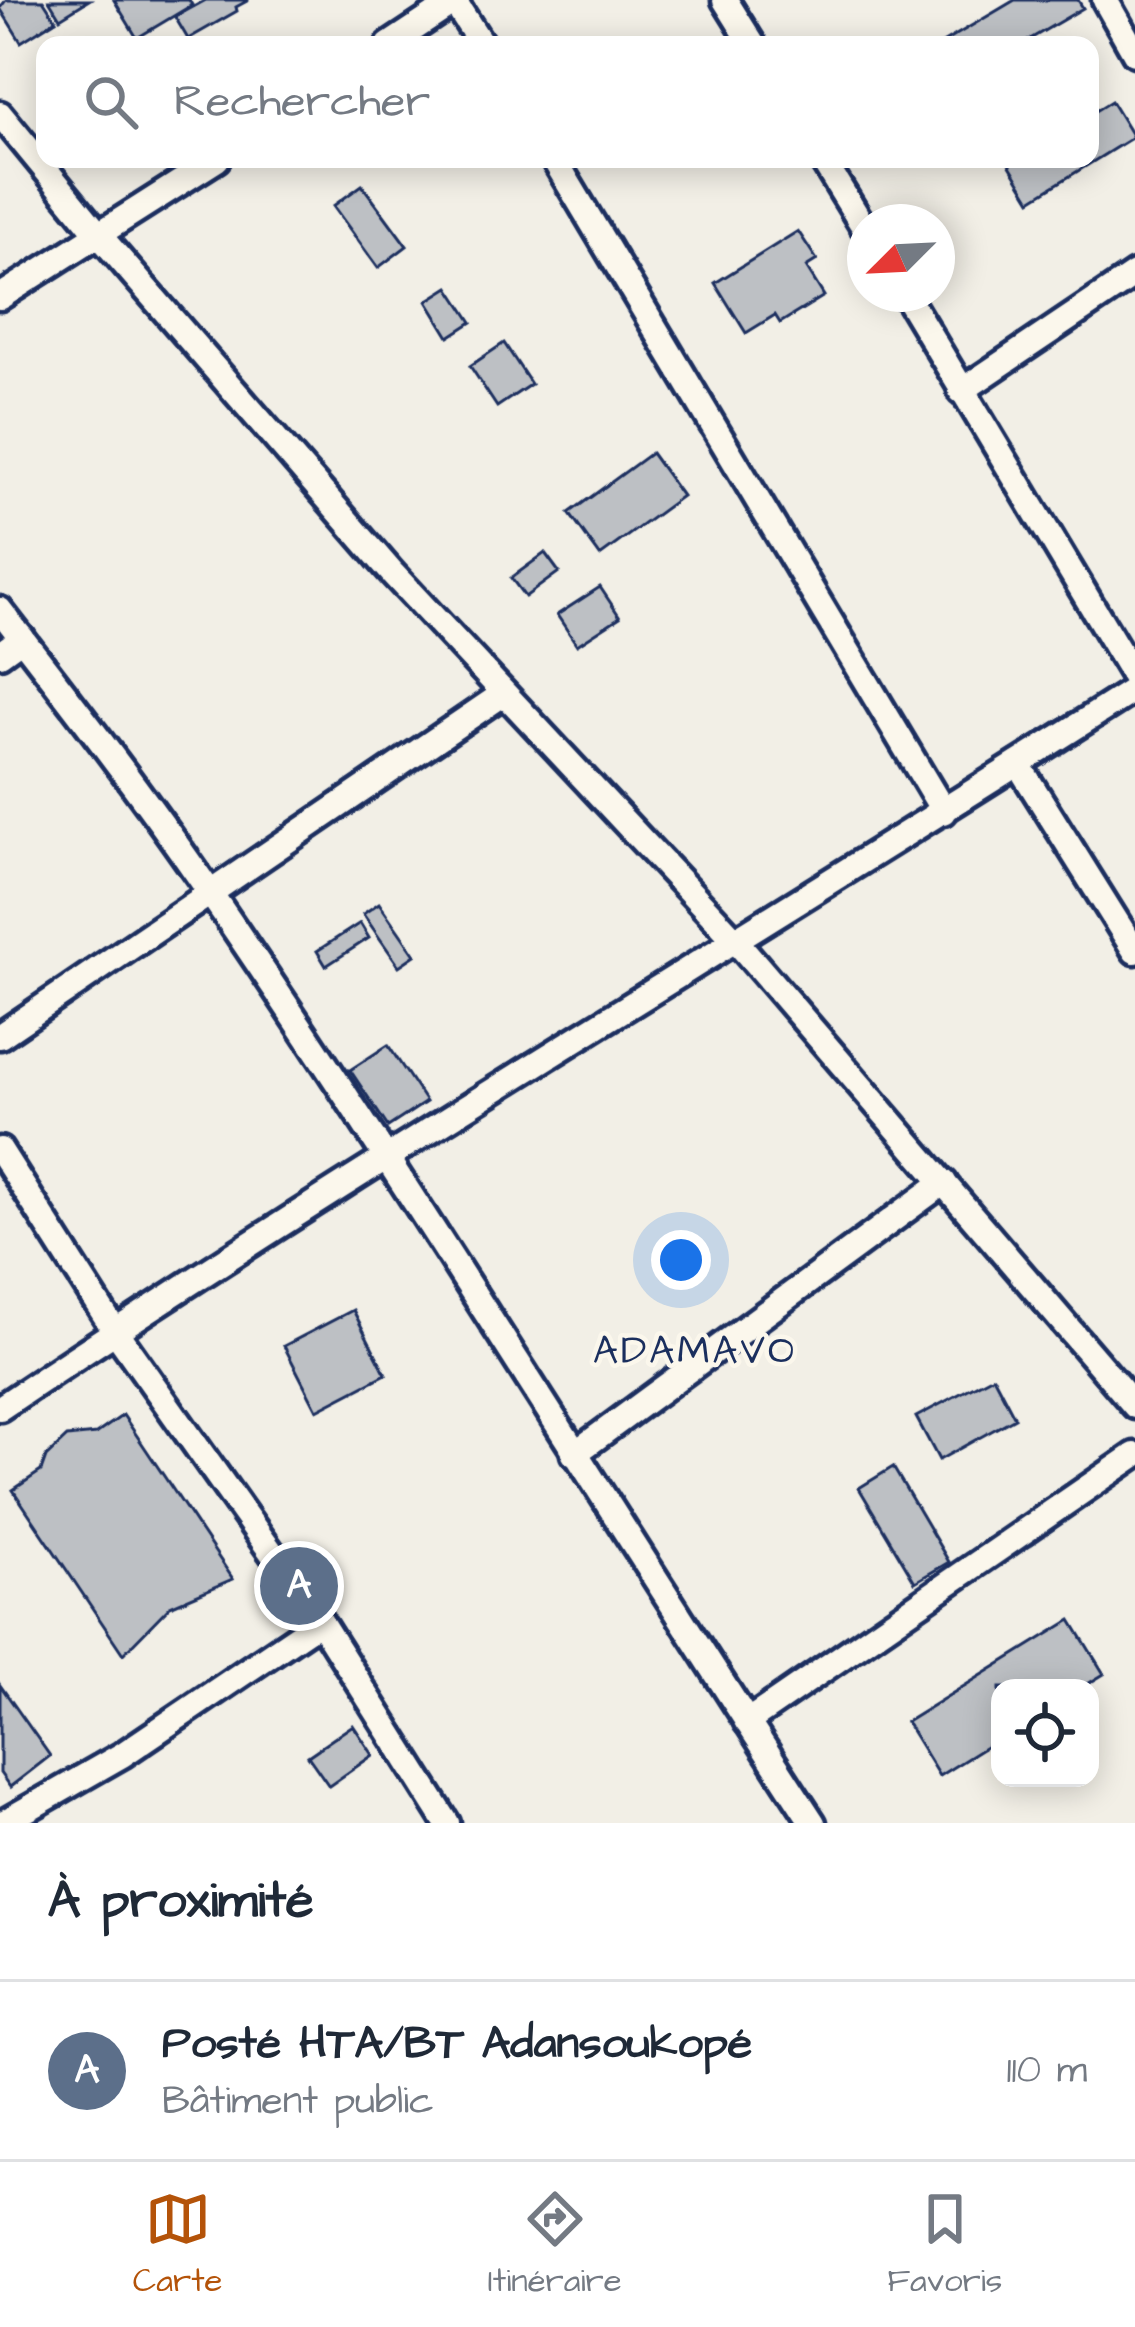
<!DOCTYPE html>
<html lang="fr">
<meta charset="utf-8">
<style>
body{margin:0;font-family:"Architects Daughter",sans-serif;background:#f6f6f7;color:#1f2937}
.controls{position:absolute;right:36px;bottom:36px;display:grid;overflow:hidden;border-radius:24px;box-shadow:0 6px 30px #0003}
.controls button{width:108px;height:108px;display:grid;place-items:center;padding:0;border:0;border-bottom:3px solid #e0e1e3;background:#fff;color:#1f2937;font:60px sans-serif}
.compass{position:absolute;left:847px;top:204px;width:108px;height:108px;border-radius:50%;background:#fff;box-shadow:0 6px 30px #0003;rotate:246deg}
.you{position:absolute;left:681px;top:1260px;width:42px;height:42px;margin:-30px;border:9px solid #fff;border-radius:50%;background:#1a73e8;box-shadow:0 0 0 18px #1a73e833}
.badge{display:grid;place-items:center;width:78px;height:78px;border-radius:50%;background:#b45309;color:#fff;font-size:39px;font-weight:700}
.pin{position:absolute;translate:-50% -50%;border:6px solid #fff;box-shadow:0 3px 12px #0006}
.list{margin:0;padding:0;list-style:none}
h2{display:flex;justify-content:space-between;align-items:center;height:156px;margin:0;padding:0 48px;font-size:51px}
h2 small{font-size:39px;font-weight:400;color:#747a83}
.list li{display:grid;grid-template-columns:78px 1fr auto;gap:36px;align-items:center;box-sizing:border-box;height:180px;padding:0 48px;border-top:3px solid #e0e1e3}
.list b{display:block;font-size:45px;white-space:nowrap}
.list p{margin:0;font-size:39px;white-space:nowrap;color:#747a83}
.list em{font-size:39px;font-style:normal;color:#747a83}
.icon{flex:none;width:66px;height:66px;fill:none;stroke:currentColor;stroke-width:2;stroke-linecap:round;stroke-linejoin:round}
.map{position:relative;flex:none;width:1135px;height:1823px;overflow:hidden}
.search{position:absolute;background:#fff;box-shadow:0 6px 30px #0003;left:36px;right:36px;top:36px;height:132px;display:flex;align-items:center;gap:30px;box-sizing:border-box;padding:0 42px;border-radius:24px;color:#747a83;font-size:45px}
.sheet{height:336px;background:#fff}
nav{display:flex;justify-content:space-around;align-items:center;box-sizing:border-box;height:168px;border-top:3px solid #e0e1e3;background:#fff;font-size:33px;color:#747a83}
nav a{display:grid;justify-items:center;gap:6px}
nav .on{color:#b45309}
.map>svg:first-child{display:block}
</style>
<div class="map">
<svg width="1135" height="1823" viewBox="0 0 1135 1823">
<rect width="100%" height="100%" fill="#f2efe6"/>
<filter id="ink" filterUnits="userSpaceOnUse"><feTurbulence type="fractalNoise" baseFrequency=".00833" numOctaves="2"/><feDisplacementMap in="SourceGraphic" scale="24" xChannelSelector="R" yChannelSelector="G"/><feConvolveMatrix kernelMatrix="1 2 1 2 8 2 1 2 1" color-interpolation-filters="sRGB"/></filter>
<g filter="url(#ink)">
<!-- building -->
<g fill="#bdc0c4" stroke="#1b2f5e" stroke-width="3">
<polygon points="6,0 43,0 56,20 21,42 0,8"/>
<polygon points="49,0 89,0 60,18"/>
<polygon points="114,0 189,0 192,5 137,38"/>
<polygon points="206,0 249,0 236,7 237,11 188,39 175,17"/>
<polygon points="1015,0 1078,0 1083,8 1020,45 939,45"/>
<polygon points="1111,101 1133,137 1031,200 1009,164 1017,159 1090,159 1090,114"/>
<polygon points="362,185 407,246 378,268 333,206"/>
<polygon points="798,231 817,260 806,267 824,296 780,323 775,315 746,333 715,283"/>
<polygon points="449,287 472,322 449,337 427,301"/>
<polygon points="504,343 531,384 497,407 470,366"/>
<polygon points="651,453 682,496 600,556 569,513"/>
<polygon points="545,553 559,572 525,597 511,578"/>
<polygon points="600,587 620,617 577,645 557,615"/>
<polygon points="379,903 415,955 399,966 363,914"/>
<polygon points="360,923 369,938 326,966 317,951"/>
<polygon points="388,1045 426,1102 388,1127 350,1070"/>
<polygon points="353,1310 386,1374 317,1410 284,1346"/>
<polygon points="993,1376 1015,1418 939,1460 916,1417"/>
<polygon points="123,1415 233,1579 170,1606 123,1654 13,1490 41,1471 46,1457 67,1437 96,1434"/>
<polygon points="893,1467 949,1562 915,1582 859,1488"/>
<polygon points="1071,1620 1104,1674 1081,1688 1000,1688 1000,1738 939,1776 906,1722"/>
<polygon points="0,1685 50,1756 10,1787 0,1773"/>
<polygon points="353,1725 373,1755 329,1786 308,1756"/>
</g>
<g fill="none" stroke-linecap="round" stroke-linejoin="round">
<!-- street casing -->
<g stroke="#1b2f5e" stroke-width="33">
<g id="street">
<polyline points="453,0 482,45"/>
<polyline points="725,0 753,45"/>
<polyline points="1105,0 1135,53"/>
<polyline points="389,45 457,0"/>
<polyline points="0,114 100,236 393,574 737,942 1135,1406"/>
<polyline points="554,159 944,812"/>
<polyline points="822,159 865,229"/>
<polyline points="905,294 1135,678"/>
<polyline points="0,297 217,159"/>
<polyline points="961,391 1135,274"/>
<path d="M0 610C72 703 144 796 211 894 419 1198 611 1514 813 1823"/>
<polyline points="0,654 22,638"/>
<polyline points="1018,764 1135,951"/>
<polyline points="0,1036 503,694"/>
<polyline points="0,1150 115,1331 320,1621 447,1823"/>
<path d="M0 1408C372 1158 758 931 1135 689"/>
<polyline points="574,1454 944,1182"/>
<polyline points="747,1722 1135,1455"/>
<polyline points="3,1823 122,1755 320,1621"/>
</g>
</g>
<!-- street -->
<use href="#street" stroke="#fbf7ec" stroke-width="24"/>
</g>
</g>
<g text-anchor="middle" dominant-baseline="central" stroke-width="9" stroke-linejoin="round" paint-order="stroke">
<!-- neighbourhood labels -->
<g font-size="39" letter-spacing="3" fill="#1b2f5e" stroke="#fbf7ec">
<text x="695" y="1352">ADAMAVO</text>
</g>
</g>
</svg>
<div class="controls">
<button><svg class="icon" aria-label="locate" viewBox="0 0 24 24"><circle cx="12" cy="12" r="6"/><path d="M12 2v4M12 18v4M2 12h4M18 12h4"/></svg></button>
</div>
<svg class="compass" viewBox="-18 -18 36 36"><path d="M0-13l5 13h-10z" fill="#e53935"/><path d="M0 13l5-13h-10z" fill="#747a83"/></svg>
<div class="you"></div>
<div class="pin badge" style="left:299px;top:1586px;background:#5c6f8a">A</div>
<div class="search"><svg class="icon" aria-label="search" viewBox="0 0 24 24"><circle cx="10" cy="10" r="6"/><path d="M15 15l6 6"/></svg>Rechercher</div>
</div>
<section class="sheet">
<h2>À proximité<small></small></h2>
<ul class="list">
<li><span class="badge" style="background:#5c6f8a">A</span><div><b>Posté HTA/BT Adansoukopé</b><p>Bâtiment public</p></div><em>110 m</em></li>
</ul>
</section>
<nav>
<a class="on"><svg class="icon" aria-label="map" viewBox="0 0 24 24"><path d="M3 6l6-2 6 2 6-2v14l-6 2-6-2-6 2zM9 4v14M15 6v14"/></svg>Carte</a>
<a><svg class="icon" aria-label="directions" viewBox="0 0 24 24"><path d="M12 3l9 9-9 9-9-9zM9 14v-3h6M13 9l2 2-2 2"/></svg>Itinéraire</a>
<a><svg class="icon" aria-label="saved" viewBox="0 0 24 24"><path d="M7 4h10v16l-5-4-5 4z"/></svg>Favoris</a>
</nav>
